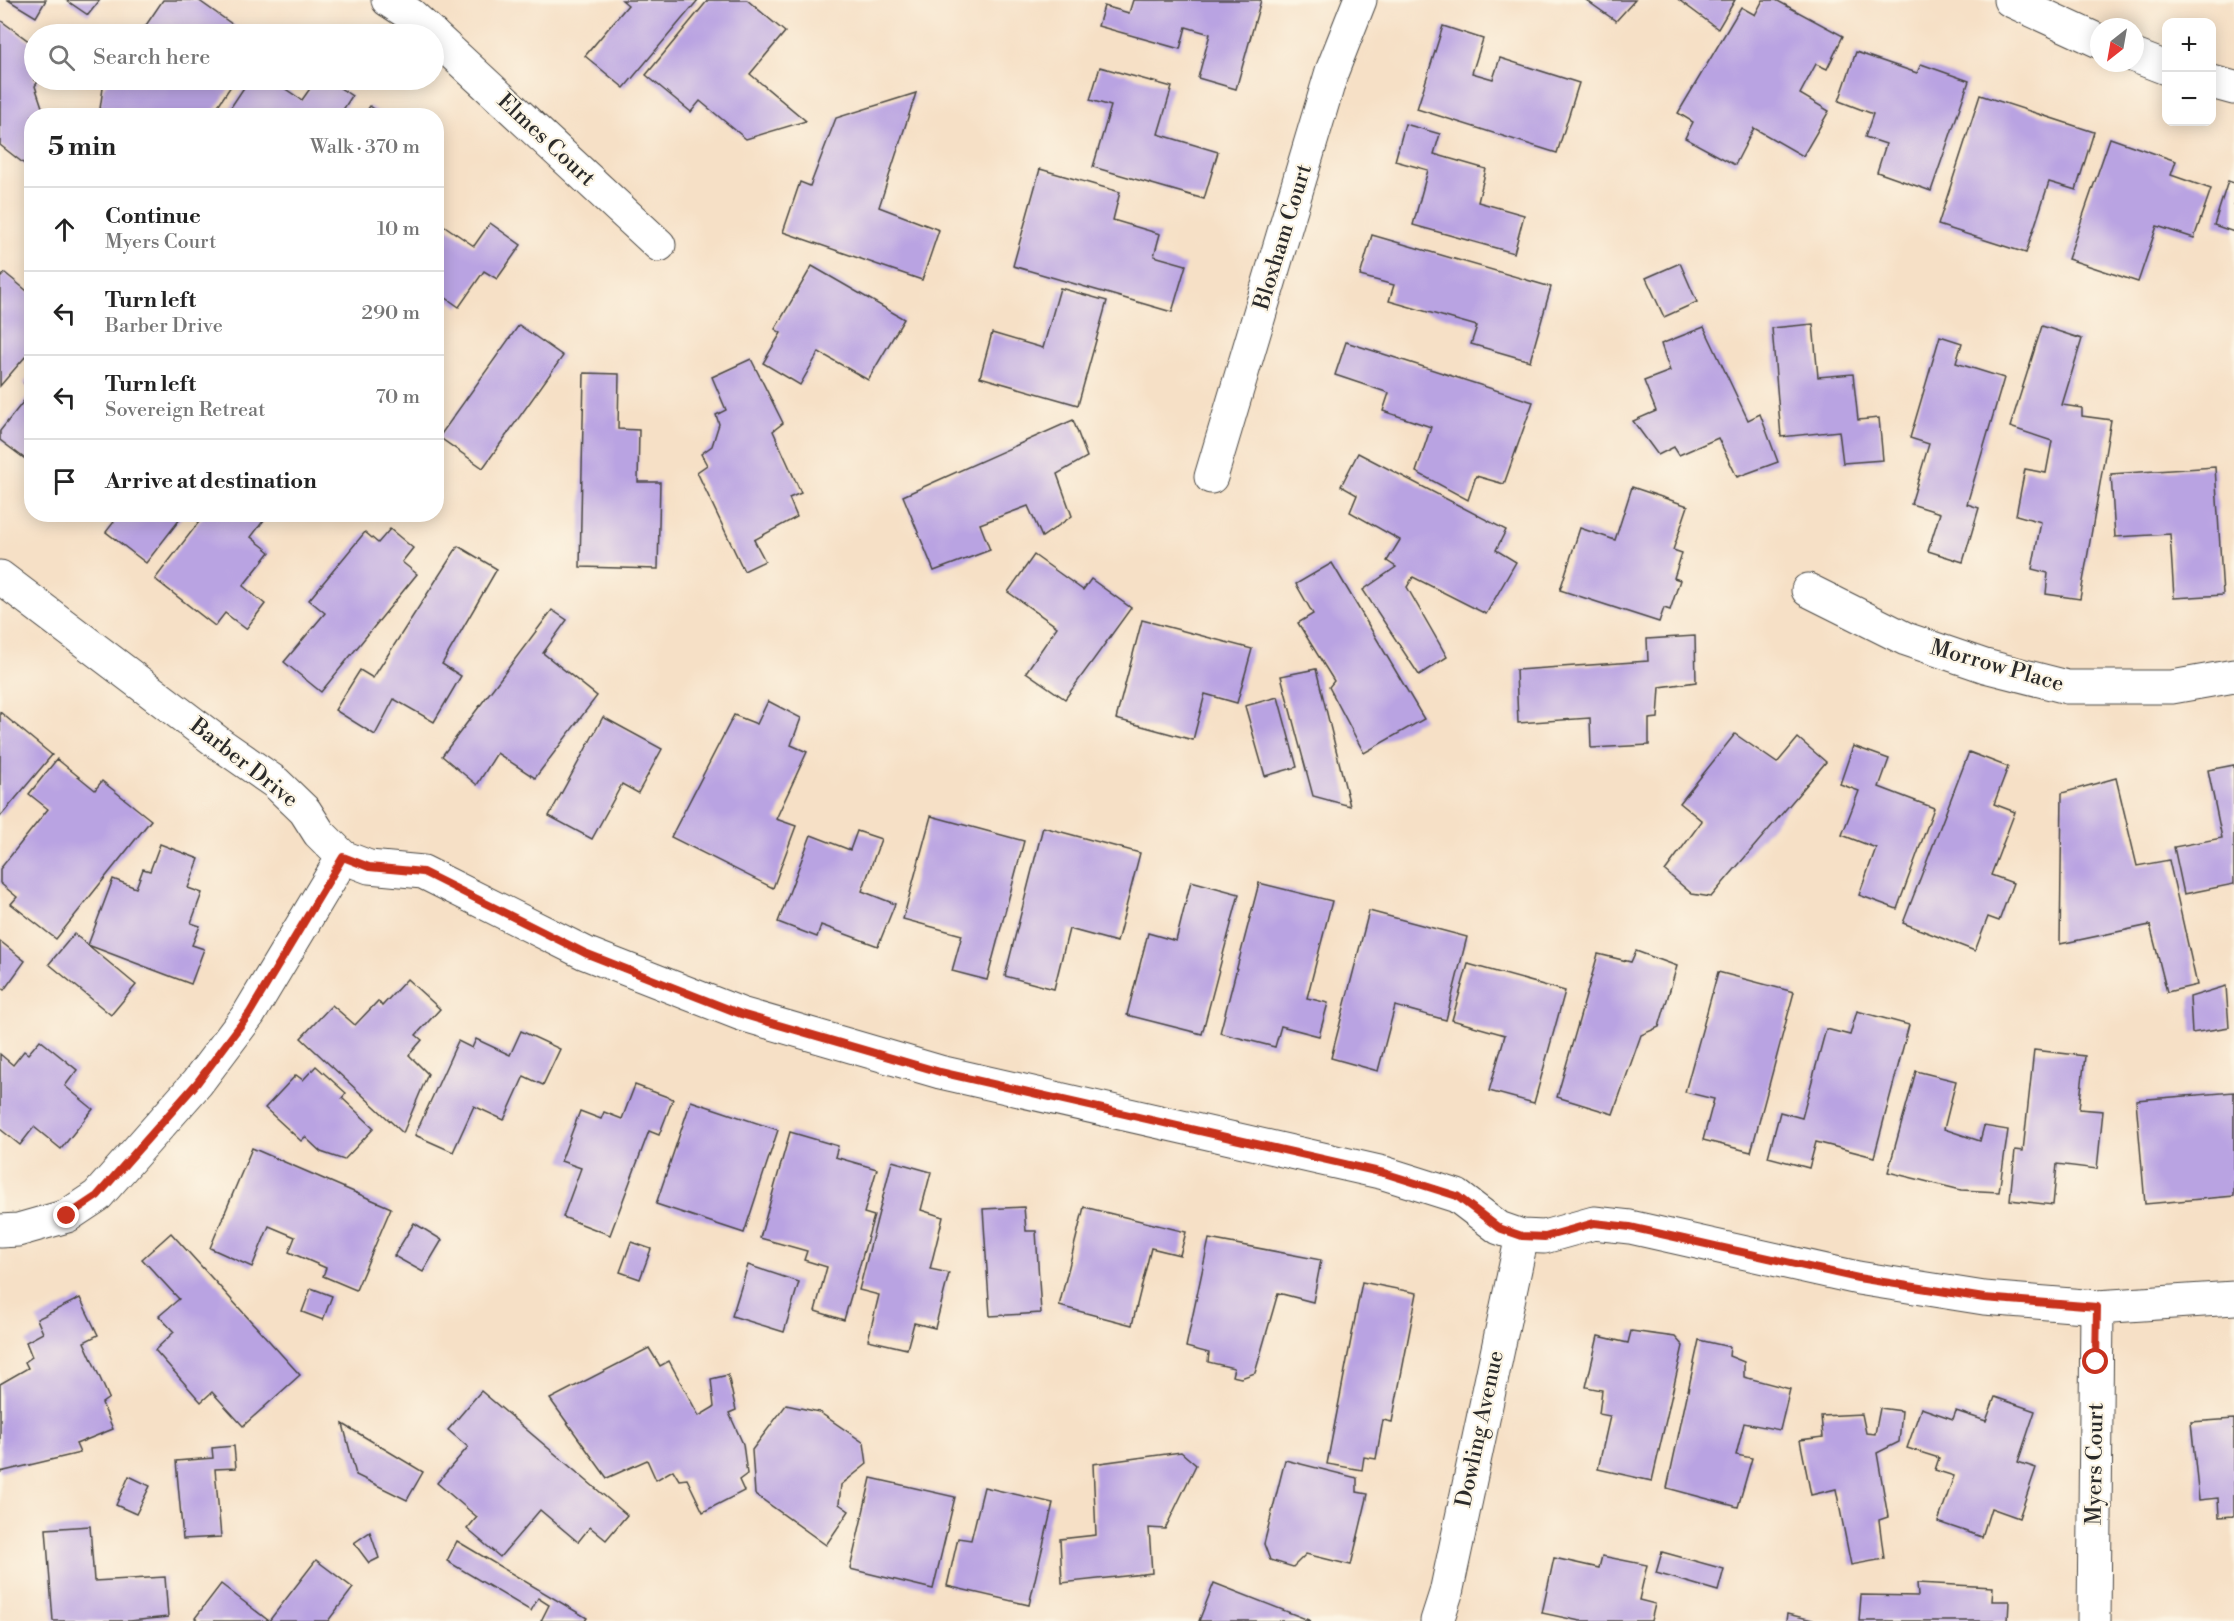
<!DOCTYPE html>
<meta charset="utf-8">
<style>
body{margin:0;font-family:"Libre Bodoni",serif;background:#f2f2f2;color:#222}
.controls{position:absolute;right:18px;top:18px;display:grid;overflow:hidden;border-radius:12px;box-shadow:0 3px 15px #0003}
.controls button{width:54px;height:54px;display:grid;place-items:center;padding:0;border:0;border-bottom:2px solid #e0e0e0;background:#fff;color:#222;font:30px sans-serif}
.compass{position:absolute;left:2090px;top:18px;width:54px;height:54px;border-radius:50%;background:#fff;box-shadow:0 3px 15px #0003;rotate:211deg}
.stop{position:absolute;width:18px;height:18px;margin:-14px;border:4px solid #c8321e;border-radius:50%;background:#fff}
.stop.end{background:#c8321e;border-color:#fff;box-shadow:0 2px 6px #0008}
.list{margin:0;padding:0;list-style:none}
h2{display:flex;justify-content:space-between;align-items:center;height:78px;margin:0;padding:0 24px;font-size:26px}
h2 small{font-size:20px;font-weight:400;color:#767676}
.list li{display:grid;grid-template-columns:39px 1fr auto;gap:18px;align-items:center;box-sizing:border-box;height:84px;padding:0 24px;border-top:2px solid #e0e0e0}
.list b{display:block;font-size:22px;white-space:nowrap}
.list p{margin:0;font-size:20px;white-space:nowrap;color:#767676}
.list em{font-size:20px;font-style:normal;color:#767676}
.icon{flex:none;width:33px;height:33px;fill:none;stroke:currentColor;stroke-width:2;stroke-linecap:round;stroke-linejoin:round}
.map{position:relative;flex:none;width:2234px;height:1621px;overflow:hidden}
.search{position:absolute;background:#fff;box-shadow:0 3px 15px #0003;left:24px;top:24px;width:420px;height:66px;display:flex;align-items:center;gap:15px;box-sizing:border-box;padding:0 21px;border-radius:33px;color:#767676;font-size:22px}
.panel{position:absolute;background:#fff;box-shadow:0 3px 15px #0003;left:24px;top:108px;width:420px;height:414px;border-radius:24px}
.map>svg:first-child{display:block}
</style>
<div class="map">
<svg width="2234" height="1621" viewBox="0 0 2234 1621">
<rect width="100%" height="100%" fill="#fcf5e5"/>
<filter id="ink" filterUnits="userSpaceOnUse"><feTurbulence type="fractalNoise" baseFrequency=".0167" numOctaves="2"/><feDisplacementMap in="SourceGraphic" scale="12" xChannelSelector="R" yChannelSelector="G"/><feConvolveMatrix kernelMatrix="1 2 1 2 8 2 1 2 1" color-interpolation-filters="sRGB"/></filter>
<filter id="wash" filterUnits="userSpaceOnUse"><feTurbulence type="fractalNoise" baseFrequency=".008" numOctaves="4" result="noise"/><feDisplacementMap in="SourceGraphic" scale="24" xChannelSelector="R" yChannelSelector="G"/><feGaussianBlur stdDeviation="1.35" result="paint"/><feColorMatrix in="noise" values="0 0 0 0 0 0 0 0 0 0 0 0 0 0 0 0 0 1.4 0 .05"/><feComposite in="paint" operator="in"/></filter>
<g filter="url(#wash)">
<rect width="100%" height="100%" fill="#f6e0c6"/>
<g id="blocks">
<!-- building -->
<g fill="#b9a3e2">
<polygon points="8,0 46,0 36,17"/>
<polygon points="66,0 100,0 88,15"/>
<polygon points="163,0 198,0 246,34 140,34"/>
<polygon points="622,0 698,0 624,88 585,56 628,5"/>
<polygon points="708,0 747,0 785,32 750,74 806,121 746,139 700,101 691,112 646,75"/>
<polygon points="1133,0 1261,0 1236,89 1198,78 1210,34 1186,27 1180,49 1098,26 1104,6 1129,13"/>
<polygon points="1586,0 1635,0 1616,21"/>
<polygon points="1679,0 1735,0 1718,29"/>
<polygon points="1763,0 1776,0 1843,36 1827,69 1816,64 1800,94 1829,111 1803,156 1754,128 1735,165 1685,138 1693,122 1678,113 1741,7 1755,15"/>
<polygon points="0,20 34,45 34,80 39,80 35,86 45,116 32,116 32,170 0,145"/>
<polygon points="1443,26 1483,39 1472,73 1493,79 1500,58 1579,83 1557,153 1417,109"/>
<polygon points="1856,52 1917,73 1921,64 1969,81 1931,191 1877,172 1886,144 1865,137 1873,114 1839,101"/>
<polygon points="1100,67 1172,87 1158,134 1218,152 1204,199 1093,167 1111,106 1090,100"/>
<polygon points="109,80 235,80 211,116 99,116 103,88"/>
<polygon points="249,80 272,80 302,100 316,80 328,80 352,96 339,116 225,116"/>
<polygon points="916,93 879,207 939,230 922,280 783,232 800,182 810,186 836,118"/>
<polygon points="1980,95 2094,132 2076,190 2049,182 2026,253 1938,225"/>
<polygon points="370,106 384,116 363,116"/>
<polygon points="1405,124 1440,134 1434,154 1486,169 1478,202 1524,215 1514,253 1413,225 1428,170 1395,161"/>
<polygon points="2110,138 2176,161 2171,175 2211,189 2194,238 2157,226 2138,282 2068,259"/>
<polygon points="1040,169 1120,192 1113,220 1160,234 1154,256 1186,265 1172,312 1013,266"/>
<polygon points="2228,181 2234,183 2234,232 2214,225"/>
<polygon points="436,220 474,246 490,223 521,245 497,279 484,271 459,307 439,293 436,297"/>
<polygon points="1372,235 1551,287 1530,361 1471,344 1477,326 1389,301 1394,285 1360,276"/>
<polygon points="1680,263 1697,302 1664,317 1646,278"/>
<polygon points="812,266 904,319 868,380 819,352 800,385 763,363 781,333 775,329"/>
<polygon points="5,273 32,295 32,349 0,386 0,278"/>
<polygon points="1060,288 1107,301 1078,405 980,377 992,333 1043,348"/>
<polygon points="1813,324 1818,377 1853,374 1858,420 1879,418 1883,460 1843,463 1839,431 1781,437 1772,328"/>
<polygon points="519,325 563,356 483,468 439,437"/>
<polygon points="2042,326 2082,339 2062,405 2082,408 2082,416 2111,420 2080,599 2046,594 2048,573 2032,569 2041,522 2016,515 2025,469 2046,473 2052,441 2010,427"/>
<polygon points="1704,327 1748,420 1760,414 1778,462 1737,477 1718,438 1679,455 1674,447 1658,455 1633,421 1656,411 1644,381 1670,371 1661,344"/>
<polygon points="1940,336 1962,343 1956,363 2004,378 1967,504 1979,508 1963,562 1928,551 1940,513 1911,504 1929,444 1910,438"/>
<polygon points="1346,342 1533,402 1504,484 1476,476 1468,500 1416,472 1431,427 1383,411 1389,393 1335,375"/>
<polygon points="751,359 783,423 773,431 801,493 789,498 797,517 754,540 765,561 744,571 697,472 707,465 701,454 712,446 719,424 716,415 726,410 712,377"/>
<polygon points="584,373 619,374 618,429 639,430 638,482 660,482 658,569 580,567"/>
<polygon points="32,374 32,464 0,440 0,431 31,392 24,383"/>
<polygon points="1073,420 1087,457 1057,474 1072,516 1042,537 1028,506 980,524 990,550 934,571 903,496"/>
<polygon points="1358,453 1506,530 1496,550 1516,562 1486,614 1413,577 1407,587 1447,657 1419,675 1363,590 1396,567 1387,561 1400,540 1350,512 1357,495 1341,486"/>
<polygon points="2215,467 2223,595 2174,598 2170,534 2115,537 2111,474"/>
<polygon points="1632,487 1688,506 1673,550 1682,553 1674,578 1680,580 1670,610 1664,608 1659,622 1560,590 1580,528 1615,540"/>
<polygon points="120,514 184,514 146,563 106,532"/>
<polygon points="205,514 257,514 264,520 251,537 270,552 243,586 265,604 246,629 225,613 215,626 155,579"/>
<polygon points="390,529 413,548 402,562 417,574 321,692 284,662 325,613 309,600 365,532 378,543"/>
<polygon points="458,546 497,569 442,664 461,676 434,722 394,699 375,735 335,710 360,670 373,678"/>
<polygon points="1034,555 1083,590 1091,579 1131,608 1065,699 1026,672 1057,627 1008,592"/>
<polygon points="1332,563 1424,719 1364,753 1329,687 1334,681 1298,623 1313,614 1296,584"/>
<polygon points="552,610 567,620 543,653 597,696 535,778 497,753 477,785 442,756"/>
<polygon points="1142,620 1252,649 1237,703 1205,694 1193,740 1116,719"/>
<polygon points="1695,636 1696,682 1660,687 1658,718 1649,719 1649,745 1591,748 1590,718 1518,723 1516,670 1648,661 1647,639"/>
<polygon points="1316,669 1350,806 1313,796 1281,676"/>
<polygon points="1278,697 1297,767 1265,776 1245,706"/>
<polygon points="768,701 801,718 791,745 807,752 776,819 796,826 773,888 671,837 734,715 757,724"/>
<polygon points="0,712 52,755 0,817"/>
<polygon points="603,717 662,749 638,793 622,784 592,839 549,816"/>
<polygon points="1735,734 1777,763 1798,738 1826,762 1711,897 1692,894 1665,871 1702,821 1680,803"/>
<polygon points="1853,746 1889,759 1879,787 1934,808 1897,909 1859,895 1876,848 1842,835 1859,791 1840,784"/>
<polygon points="1969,752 2008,767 1994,804 2015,812 1991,875 2013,883 1999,921 1988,917 1975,951 1903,923"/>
<polygon points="57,759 95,790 102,781 151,820 56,939 11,904 17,897 0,883 0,869 48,809 29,794"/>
<polygon points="2234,765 2234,884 2184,894 2174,847 2222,838 2208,770"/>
<polygon points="2116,778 2137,866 2169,860 2197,985 2167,992 2150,925 2060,944 2062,793"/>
<polygon points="931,816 1024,841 987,980 952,971 962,935 903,919"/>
<polygon points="1043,827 1140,853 1117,942 1069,929 1054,989 1005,976"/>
<polygon points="857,831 881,839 862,891 895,904 878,946 821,925 817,937 778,922 811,835 850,850"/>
<polygon points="160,844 199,859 188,888 202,893 191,923 200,926 192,945 204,949 191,984 88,945 136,985 111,1015 49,964 74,934 88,945 113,879 136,888 143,869 150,871"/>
<polygon points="1191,881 1239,894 1202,1034 1127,1015 1148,933 1176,941"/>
<polygon points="1259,883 1332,901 1307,998 1328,1003 1319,1036 1281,1026 1275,1047 1220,1033"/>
<polygon points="1369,911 1467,937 1446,1020 1395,1006 1378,1071 1331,1058"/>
<polygon points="0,941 25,961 4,990 0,987"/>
<polygon points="1636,951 1677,966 1659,1027 1641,1035 1613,1114 1557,1097 1598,954 1631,962"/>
<polygon points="1468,964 1565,991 1534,1103 1489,1091 1505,1035 1452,1020"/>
<polygon points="1718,972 1794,992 1751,1152 1703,1140 1714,1099 1685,1092"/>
<polygon points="407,979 440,1009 416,1035 422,1040 409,1055 428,1074 403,1133 301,1038 332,1005 355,1025 378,1001 382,1006"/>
<polygon points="2226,986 2229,1027 2192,1033 2190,997"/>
<polygon points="1857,1011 1909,1025 1874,1157 1816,1142 1809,1168 1768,1157 1780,1112 1802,1118 1826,1029 1850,1035"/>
<polygon points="521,1031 560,1049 543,1085 524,1076 504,1120 474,1106 453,1152 415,1135 458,1041 472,1048 476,1039 510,1055"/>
<polygon points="40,1040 77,1070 65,1086 93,1109 61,1149 34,1127 20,1145 0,1129 0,1054 13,1065 24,1051 28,1054"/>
<polygon points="2034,1050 2085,1056 2079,1109 2103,1111 2097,1169 2057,1164 2053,1205 2010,1200 2015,1150 2023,1151"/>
<polygon points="316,1066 346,1093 342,1098 374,1128 344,1160 321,1152 305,1137 301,1141 265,1108 296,1075 303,1080"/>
<polygon points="1916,1071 1956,1081 1944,1129 1980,1141 1984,1126 2008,1130 1999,1192 1961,1190 1888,1172"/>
<polygon points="635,1085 673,1099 659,1135 649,1131 610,1235 563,1217 581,1168 561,1161 580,1111 601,1119 604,1112 622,1119"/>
<polygon points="2234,1092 2234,1196 2145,1204 2136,1100"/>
<polygon points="691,1101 778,1130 744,1233 656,1204"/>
<polygon points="790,1132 838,1146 835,1157 877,1169 864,1213 874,1216 844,1320 815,1311 827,1267 804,1260 807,1251 760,1238"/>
<polygon points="252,1148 391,1208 356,1290 323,1276 326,1268 289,1252 295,1237 269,1226 252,1267 210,1248"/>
<polygon points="892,1161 931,1172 921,1210 943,1217 930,1269 949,1273 935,1328 914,1323 907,1349 868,1340 879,1295 859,1290"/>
<polygon points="1024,1207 1026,1231 1036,1231 1041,1313 990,1316 983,1209"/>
<polygon points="1084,1207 1186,1232 1180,1255 1151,1248 1132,1325 1059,1306"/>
<polygon points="414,1223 442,1240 423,1272 394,1256"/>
<polygon points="171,1233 300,1375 243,1426 212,1392 201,1402 155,1350 174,1332 159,1316 179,1299 142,1259"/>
<polygon points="1209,1239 1321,1260 1313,1302 1278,1293 1255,1373 1241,1378 1232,1376 1234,1368 1208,1362 1209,1353 1186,1347"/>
<polygon points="631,1242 651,1249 640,1279 620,1272"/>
<polygon points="748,1265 799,1282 784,1332 732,1316"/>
<polygon points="1362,1282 1417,1293 1392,1422 1383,1420 1376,1459 1364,1457 1362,1470 1327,1464"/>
<polygon points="311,1288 332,1296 323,1320 302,1312"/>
<polygon points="80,1298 98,1335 84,1342 109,1398 102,1403 113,1429 76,1444 80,1453 0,1472 0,1384 28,1368 25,1362 32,1357 26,1342 43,1333 37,1319"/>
<polygon points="1631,1331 1675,1337 1683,1346 1652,1481 1598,1469 1610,1416 1599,1414 1602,1390 1586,1387 1598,1336 1628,1343"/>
<polygon points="1699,1340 1730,1347 1729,1356 1744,1362 1744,1377 1790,1389 1780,1430 1744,1423 1736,1455 1752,1458 1738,1507 1667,1488"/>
<polygon points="649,1348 660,1366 669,1361 699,1416 714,1407 711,1379 728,1375 736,1410 729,1413 743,1444 747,1474 739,1480 744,1491 703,1512 687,1479 679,1480 673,1470 656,1480 647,1460 607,1478 550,1399"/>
<polygon points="481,1391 627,1515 606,1540 590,1527 578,1542 540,1510 500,1557 467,1529 477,1517 437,1483 468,1447 448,1430"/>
<polygon points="1995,1397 2035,1411 2018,1462 2036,1468 2019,1518 1991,1508 1982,1537 1938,1522 1954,1476 1935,1470 1939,1458 1907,1448 1921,1408 1953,1419 1956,1411 1986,1421"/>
<polygon points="786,1405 819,1412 864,1443 867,1464 841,1485 839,1504 849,1511 826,1545 755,1494 752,1450"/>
<polygon points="1880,1408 1902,1411 1899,1442 1877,1453 1888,1517 1879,1520 1884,1559 1851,1565 1836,1489 1811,1495 1800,1440 1823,1437 1821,1416 1862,1414 1866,1433 1875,1434"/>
<polygon points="2234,1419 2234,1516 2219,1517 2218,1498 2199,1500 2191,1422"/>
<polygon points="343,1424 423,1472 407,1500 356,1475"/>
<polygon points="234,1446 236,1468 215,1469 221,1537 183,1539 176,1461 213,1458 212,1448"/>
<polygon points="1181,1452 1196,1465 1165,1529 1149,1528 1152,1573 1062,1583 1060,1539 1096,1535 1093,1464"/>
<polygon points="1285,1460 1357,1478 1357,1492 1368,1494 1351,1565 1306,1554 1293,1567 1270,1560 1264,1544"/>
<polygon points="129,1476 150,1486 136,1514 116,1505"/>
<polygon points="871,1478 955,1497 933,1589 850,1569"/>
<polygon points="984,1487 1053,1503 1029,1605 947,1586 958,1538 971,1540"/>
<polygon points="90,1526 94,1581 165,1577 168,1617 130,1621 53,1621 46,1529"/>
<polygon points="370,1532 379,1558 369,1563 354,1543"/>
<polygon points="457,1541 587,1618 585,1621 541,1621 549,1605 538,1598 531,1611 447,1561"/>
<polygon points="1662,1552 1724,1569 1718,1591 1656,1573"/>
<polygon points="1602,1556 1647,1565 1639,1600 1655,1604 1651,1621 1580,1621 1542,1613 1554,1558 1599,1568"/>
<polygon points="316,1560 353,1588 328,1621 269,1621"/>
<polygon points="1214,1583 1311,1621 1199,1621"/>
<polygon points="1917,1583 1993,1587 1992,1601 2009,1601 2008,1621 1859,1621 1861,1595 1918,1596"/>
<polygon points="221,1584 269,1621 199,1621 195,1618"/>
<polygon points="1787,1614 1813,1620 1813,1621 1786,1621"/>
</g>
</g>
</g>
<g filter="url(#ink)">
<use href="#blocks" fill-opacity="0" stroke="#494642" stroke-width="1.5"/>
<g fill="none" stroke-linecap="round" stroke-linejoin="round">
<!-- minor casing -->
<g stroke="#494642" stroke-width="35">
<g id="minor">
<polyline points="388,0 411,15 432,34"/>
<polyline points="2010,0 2099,41"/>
<polyline points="434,36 659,245"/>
<polyline points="2135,56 2166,68"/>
<polyline points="2212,82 2234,88"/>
<polyline points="1211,477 1332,71 1360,0"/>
<polyline points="0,577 220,744 276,783 305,811 319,833 343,857 369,867 423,872 585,953 741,1014 940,1072 1384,1173 1457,1196 1499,1228 1522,1236 1544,1237 1594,1223 1630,1227 1858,1278 1984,1298 2097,1307 2234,1298"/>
<polyline points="1808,590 1906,639 1985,666 2067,687 2172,687 2234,676"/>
<polyline points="0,1231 18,1230 67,1216 97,1196 197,1083 249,1014 343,857"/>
<polyline points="1437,1621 1446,1593 1522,1236"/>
<polyline points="2094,1621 2097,1307"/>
</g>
</g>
<!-- minor -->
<use href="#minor" stroke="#fff" stroke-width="33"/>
</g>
</g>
<g fill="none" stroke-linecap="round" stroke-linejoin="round" filter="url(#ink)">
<!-- route -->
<polyline stroke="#c8321e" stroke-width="8" points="67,1216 97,1196 197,1083 249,1014 343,857 369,867 423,872 585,953 741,1014 940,1072 1384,1173 1457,1196 1499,1228 1522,1236 1545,1237 1594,1223 1630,1227 1858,1278 1984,1298 2097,1307 2096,1362"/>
</g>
<g text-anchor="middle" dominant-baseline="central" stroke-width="4.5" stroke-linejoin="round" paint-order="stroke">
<!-- street labels -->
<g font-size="22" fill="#2b2b2b" stroke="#fcf5e5">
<text transform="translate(546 140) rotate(43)">Elmes Court</text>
<text transform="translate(1283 237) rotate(-73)">Bloxham Court</text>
<text transform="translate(1997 666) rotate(16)">Morrow Place</text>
<text transform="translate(244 763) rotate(38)">Barber Drive</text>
<text transform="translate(1480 1429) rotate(-78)">Dowling Avenue</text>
<text transform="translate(2095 1464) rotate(-89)">Myers Court</text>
</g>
</g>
</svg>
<div class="controls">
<button>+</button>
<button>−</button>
</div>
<svg class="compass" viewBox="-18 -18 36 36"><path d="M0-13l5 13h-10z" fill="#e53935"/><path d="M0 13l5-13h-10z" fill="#767676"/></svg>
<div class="stop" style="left:2096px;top:1362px"></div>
<div class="stop end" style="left:67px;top:1216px"></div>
<div class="search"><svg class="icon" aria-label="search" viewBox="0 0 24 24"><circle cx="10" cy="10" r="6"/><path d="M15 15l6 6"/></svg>Search here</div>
<section class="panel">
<h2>5 min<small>Walk · 370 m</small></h2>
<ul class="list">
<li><svg class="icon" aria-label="ahead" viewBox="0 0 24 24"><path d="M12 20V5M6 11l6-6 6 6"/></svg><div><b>Continue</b><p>Myers Court</p></div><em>10 m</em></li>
<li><svg class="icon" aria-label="left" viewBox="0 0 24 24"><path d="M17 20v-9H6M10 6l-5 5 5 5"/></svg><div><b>Turn left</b><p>Barber Drive</p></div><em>290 m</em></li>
<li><svg class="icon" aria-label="left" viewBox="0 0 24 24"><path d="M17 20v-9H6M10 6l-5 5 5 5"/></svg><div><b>Turn left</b><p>Sovereign Retreat</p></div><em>70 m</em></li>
<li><svg class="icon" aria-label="arrive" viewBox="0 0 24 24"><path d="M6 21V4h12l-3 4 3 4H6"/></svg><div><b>Arrive at destination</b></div></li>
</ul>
</section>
</div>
